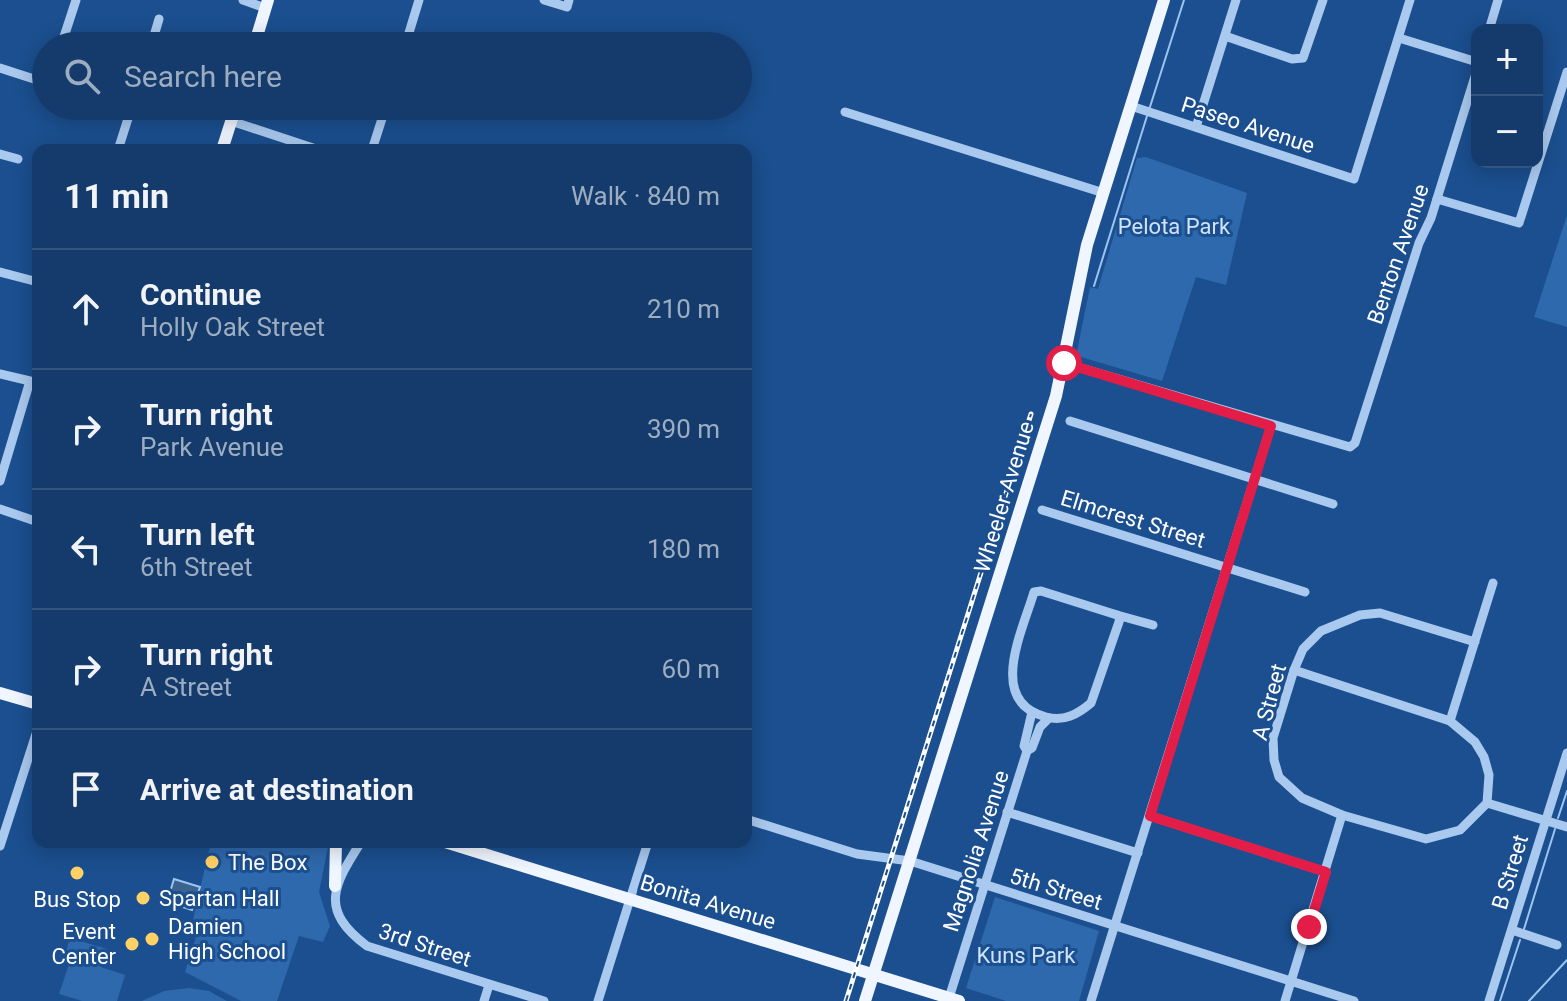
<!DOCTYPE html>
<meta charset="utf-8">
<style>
body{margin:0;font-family:Roboto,sans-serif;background:#214673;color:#f1f3f6}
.controls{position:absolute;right:24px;top:24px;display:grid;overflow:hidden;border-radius:16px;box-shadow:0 4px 20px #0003}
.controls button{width:72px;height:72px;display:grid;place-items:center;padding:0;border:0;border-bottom:2px solid #33557e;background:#143b6b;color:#f1f3f6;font:40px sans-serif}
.stop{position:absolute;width:24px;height:24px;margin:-18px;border:6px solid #e11d48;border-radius:50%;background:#fff}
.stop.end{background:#e11d48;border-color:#fff;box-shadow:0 2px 8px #0008}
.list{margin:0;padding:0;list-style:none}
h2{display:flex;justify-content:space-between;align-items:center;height:104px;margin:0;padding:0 32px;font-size:34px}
h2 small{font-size:26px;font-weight:400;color:#9dadc1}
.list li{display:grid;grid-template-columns:52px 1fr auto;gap:24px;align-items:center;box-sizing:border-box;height:120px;padding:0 32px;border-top:2px solid #33557e}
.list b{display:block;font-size:30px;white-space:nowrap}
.list p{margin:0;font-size:26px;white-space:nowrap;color:#9dadc1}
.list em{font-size:26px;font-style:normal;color:#9dadc1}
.icon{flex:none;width:44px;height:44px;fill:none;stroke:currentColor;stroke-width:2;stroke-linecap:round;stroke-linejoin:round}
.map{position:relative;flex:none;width:1567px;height:1001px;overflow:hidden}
.search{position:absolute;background:#143b6b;box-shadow:0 4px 20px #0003;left:32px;top:32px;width:720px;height:88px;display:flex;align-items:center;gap:20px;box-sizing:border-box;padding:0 28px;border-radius:44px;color:#9dadc1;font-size:30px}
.panel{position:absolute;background:#143b6b;box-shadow:0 4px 20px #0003;left:32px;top:144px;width:720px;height:704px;border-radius:16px}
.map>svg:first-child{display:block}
</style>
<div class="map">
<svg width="1567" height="1001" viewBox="0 0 1567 1001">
<rect width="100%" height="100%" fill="#1b4f8f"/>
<!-- green -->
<g fill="#2e69ad">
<polygon points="1146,157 1247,193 1226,285 1196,277 1162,381 1081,357 1077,351 1090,287 1098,289 1137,158"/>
<polygon points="1567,215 1567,327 1534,317"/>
<polygon points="211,842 329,842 319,892 330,926 323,942 299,936 277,1001 241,1001 185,972 199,927 192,924"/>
<polygon points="995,897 1099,931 1079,1001 1006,1001 966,988"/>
<polygon points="70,938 107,949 101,967 125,975 117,1001 82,1001 59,994 71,958 65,955"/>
<polygon points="189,988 209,991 227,1001 142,1001 164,991"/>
</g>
<!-- water -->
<polygon fill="#3c6290" stroke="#9cc4f0" stroke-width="2" points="174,879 200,887 192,910 167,902"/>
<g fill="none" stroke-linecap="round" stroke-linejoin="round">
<!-- stream -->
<g stroke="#9cc4f0" stroke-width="2">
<polyline points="1149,110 1184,0"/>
<polyline points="1094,286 1147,116"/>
<polyline points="1558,818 1567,791"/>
<polyline points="1524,929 1555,829"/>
<polyline points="1500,1001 1520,940"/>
<polyline points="1529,1001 1567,960"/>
</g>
<!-- minor -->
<g stroke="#a9c9ee" stroke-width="9">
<polyline points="243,0 265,8"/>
<polyline points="544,0 567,7 569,0"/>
<polyline points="1489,30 1498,0"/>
<polyline points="1225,36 1292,59 1303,58 1323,0"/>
<polyline points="1399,38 1477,62"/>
<polyline points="61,46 76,0"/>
<polyline points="151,46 159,19"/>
<polyline points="405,46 419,0"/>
<polyline points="0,68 37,80 46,80"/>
<polyline points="1131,106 1354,179 1410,0"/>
<polyline points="845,112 1104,193"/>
<polyline points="231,121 319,150"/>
<polyline points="1196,127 1236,0"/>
<polyline points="118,150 132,106"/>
<polyline points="372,150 386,106"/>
<polyline points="0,154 18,159"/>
<polyline points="1437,199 1519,223 1567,72"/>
<polyline points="0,272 38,282"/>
<polyline points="1064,363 1350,447 1355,443 1419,243 1431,218 1477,70"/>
<polyline points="0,374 30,381 0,481"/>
<polyline points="1070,421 1333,504"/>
<polyline points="0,509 38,522"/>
<polyline points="1042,510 1305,592"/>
<path d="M1041 591 1117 615 1120 619 1091 703C1078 714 1064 722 1046 717 986 702 1023 630 1034 592Z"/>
<polyline points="1117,615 1153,625"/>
<polyline points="1475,642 1380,613 1360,615 1321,631 1303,649 1294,670 1273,738 1274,760 1279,777 1302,798 1342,815 1426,839 1460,830 1487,803 1489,775 1484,757 1475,742 1450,721 1493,583"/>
<polyline points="1294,670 1450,721"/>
<polyline points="1027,751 1024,746 1032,712"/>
<polyline points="1487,803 1567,827"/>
<polyline points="1007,812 1138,853"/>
<polyline points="1150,816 1326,872"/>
<polyline points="746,819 857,854 910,861 1354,1001"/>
<path d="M361 842C333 886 319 910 367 946L544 1001"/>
<polyline points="0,846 38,728"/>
<polyline points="1512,930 1557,945"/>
<polyline points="484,1001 489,985"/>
<polyline points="598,1001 648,842"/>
<polyline points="948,1001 1027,751 1032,748 1040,727 1049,718"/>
<polyline points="1091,1001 1271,426"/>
<polyline points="1285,1001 1342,815"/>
<polyline points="1489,1001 1567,753"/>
</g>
<!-- major -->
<g stroke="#f0f6ff" stroke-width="12">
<polyline points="254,46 268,0"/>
<polyline points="222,150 236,106"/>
<polyline points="0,693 38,704"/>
<polyline points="445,842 959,1001"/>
<polyline points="335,886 336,842"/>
<polyline points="865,1001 1056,396 1087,245 1164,0"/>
</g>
<!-- rail casing -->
<g stroke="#fff" stroke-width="5">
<polyline id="rail" points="846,1001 1031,414"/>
</g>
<!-- rail -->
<use href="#rail" stroke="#1b4f8f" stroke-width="2" stroke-dasharray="6" stroke-linecap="butt"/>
</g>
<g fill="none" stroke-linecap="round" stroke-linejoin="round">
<!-- route -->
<polyline stroke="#e11d48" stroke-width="10" points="1064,363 1271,426 1150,816 1326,872 1309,927"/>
</g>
<!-- markers -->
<g fill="#ffd166" stroke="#1b4f8f" stroke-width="3">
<circle cx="212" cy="862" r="8"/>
<circle cx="77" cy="873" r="8"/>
<circle cx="143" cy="898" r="8"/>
<circle cx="152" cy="939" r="8"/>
<circle cx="132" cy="944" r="8"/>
</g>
<g text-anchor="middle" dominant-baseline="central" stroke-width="6" stroke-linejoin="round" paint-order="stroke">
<!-- street labels -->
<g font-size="22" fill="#fff" stroke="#1b4f8f">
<text transform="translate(1248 125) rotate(18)">Paseo Avenue</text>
<text transform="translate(1398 254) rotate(-71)">Benton Avenue</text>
<text transform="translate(1004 497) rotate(-73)">Wheeler Avenue</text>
<text transform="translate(1133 519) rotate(17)">Elmcrest Street</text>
<text transform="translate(1269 702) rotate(-75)">A Street</text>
<text transform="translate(976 851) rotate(-72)">Magnolia Avenue</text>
<text transform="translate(1510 872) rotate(-73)">B Street</text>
<text transform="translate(1056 889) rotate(17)">5th Street</text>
<text transform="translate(708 902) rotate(17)">Bonita Avenue</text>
<text transform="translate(425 945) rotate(18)">3rd Street</text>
</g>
<!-- park labels -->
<g font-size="22" fill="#cfe3fa" stroke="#1b4f8f">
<text x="1174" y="226">Pelota Park</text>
<text x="1026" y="955">Kuns Park</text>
</g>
<!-- poi labels -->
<g font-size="22" fill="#fff" stroke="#1b4f8f" text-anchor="start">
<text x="228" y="862">The Box</text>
<text x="159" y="898">Spartan Hall</text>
<text x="77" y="899" text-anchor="middle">Bus Stop</text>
<text x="168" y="926">Damien<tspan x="168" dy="25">High School</tspan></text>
<text x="116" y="931" text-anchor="end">Event<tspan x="116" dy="25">Center</tspan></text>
</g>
</g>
</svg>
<div class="controls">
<button>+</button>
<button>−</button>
</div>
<div class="stop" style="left:1064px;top:363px"></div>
<div class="stop end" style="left:1309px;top:927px"></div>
<div class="search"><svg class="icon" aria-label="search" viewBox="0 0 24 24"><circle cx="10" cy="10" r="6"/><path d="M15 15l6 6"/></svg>Search here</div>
<section class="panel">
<h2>11 min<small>Walk · 840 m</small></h2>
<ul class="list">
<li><svg class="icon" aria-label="ahead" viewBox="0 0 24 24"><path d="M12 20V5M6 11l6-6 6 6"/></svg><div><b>Continue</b><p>Holly Oak Street</p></div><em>210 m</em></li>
<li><svg class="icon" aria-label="right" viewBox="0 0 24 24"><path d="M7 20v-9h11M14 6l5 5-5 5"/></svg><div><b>Turn right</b><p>Park Avenue</p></div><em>390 m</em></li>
<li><svg class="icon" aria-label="left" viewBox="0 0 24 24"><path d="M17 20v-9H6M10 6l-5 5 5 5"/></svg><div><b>Turn left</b><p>6th Street</p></div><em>180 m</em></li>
<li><svg class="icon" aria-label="right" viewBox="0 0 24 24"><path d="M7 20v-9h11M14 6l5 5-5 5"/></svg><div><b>Turn right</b><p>A Street</p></div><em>60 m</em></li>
<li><svg class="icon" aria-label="arrive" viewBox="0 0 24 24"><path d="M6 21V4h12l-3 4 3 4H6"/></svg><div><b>Arrive at destination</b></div></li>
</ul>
</section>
</div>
